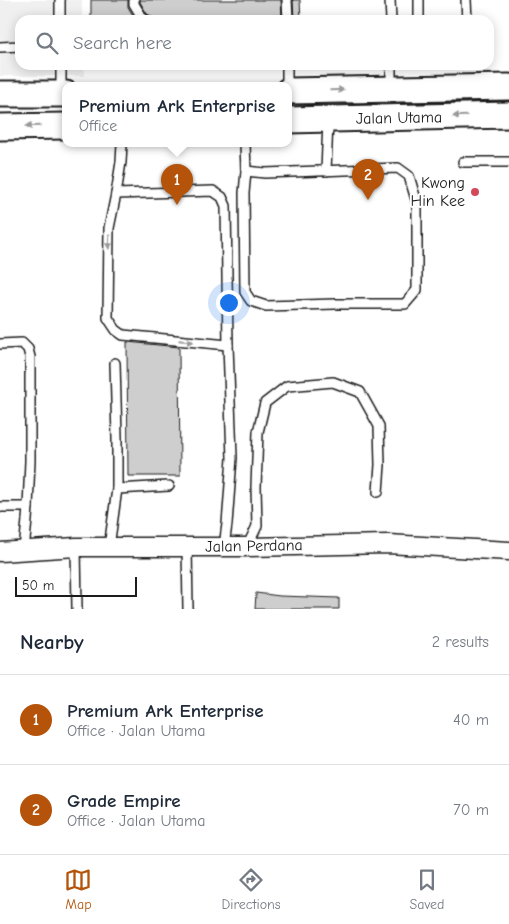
<!DOCTYPE html>
<meta charset="utf-8">
<style>
body{margin:0;font-family:"Comic Neue",sans-serif;background:#f6f6f7;color:#1f2937}
.scale{position:absolute;left:15px;bottom:12px;width:122px;box-sizing:border-box;padding-left:5px;border:2px solid #1c1c1c;border-top:0;font-size:14px;line-height:18px;white-space:nowrap;color:#1c1c1c;-webkit-text-stroke:4px #fff;paint-order:stroke}
.you{position:absolute;left:228px;top:302px;width:18px;height:18px;margin:-12px;border:4px solid #fff;border-radius:50%;background:#1a73e8;box-shadow:0 0 0 8px #1a73e833}
.badge{display:grid;place-items:center;width:32px;height:32px;border-radius:50%;background:#b45309;color:#fff;font-size:16px;font-weight:700}
.pin{position:absolute;translate:-50% -41px;filter:drop-shadow(0 1px 2px #0008)}
.pin::after{content:'';position:absolute;top:26px;width:18px;height:15px;background:inherit;clip-path:polygon(0 0,100% 0,50% 100%)}
.popup{position:absolute;left:62px;top:82px;width:230px;height:65px;box-sizing:border-box;display:grid;place-content:center;border-radius:10px;background:#fff;filter:drop-shadow(0 1px 4px #0005);font-size:16px;white-space:nowrap;color:#747a83}
.popup b{font-size:19px;color:#1f2937}
.popup::after{content:'';position:absolute;left:50%;top:100%;margin-left:-10px;border:10px solid transparent;border-top-color:#fff}
.list{margin:0;padding:0;list-style:none}
h2{display:flex;justify-content:space-between;align-items:center;height:65px;margin:0;padding:0 20px;font-size:21px}
h2 small{font-size:16px;font-weight:400;color:#747a83}
.list li{display:grid;grid-template-columns:32px 1fr auto;gap:15px;align-items:center;box-sizing:border-box;height:90px;padding:0 20px;border-top:1px solid #e0e1e3}
.list b{display:block;font-size:19px;white-space:nowrap}
.list p{margin:0;font-size:16px;white-space:nowrap;color:#747a83}
.list em{font-size:16px;font-style:normal;color:#747a83}
.icon{flex:none;width:28px;height:28px;fill:none;stroke:currentColor;stroke-width:2;stroke-linecap:round;stroke-linejoin:round}
.map{position:relative;flex:none;width:509px;height:609px;overflow:hidden}
.search{position:absolute;background:#fff;box-shadow:0 2px 12px #0003;left:15px;right:15px;top:15px;height:55px;display:flex;align-items:center;gap:12px;box-sizing:border-box;padding:0 18px;border-radius:15px;color:#747a83;font-size:19px}
.sheet{height:245px;background:#fff}
nav{display:flex;justify-content:space-around;align-items:center;box-sizing:border-box;height:70px;border-top:1px solid #e0e1e3;background:#fff;font-size:14px;color:#747a83}
nav a{display:grid;justify-items:center;gap:2px}
nav .on{color:#b45309}
.map>svg:first-child{display:block}
</style>
<div class="map">
<svg width="509" height="609" viewBox="0 0 509 609">
<rect width="100%" height="100%" fill="#fff"/>
<filter id="ink" filterUnits="userSpaceOnUse"><feTurbulence type="fractalNoise" baseFrequency=".02" numOctaves="2"/><feDisplacementMap in="SourceGraphic" scale="10" xChannelSelector="R" yChannelSelector="G"/><feConvolveMatrix kernelMatrix="1 2 1 2 8 2 1 2 1" color-interpolation-filters="sRGB"/></filter>
<g filter="url(#ink)">
<!-- built -->
<polygon fill="#f0f0f0" points="0,0 82,0 82,20 20,20 20,65 84,65 85,76 0,76"/>
<!-- building -->
<g fill="#cecece" stroke="#1c1c1c">
<polygon points="91,0 128,0 128,7 136,20 91,20"/>
<polygon points="140,0 281,0 282,20 152,20 151,16 147,14 140,2"/>
<polygon points="293,0 300,0 301,20 294,20"/>
<polygon points="127,342 179,347 180,476 128,476"/>
<polygon points="256,593 280,596 339,598 339,609 255,609"/>
</g>
<g fill="none" stroke-linecap="round" stroke-linejoin="round">
<!-- lane casing -->
<g stroke="#1c1c1c" stroke-width="12">
<g id="lane">
<polyline points="60,0 60,20"/>
<polyline points="134,0 134,4 143,19 146,20"/>
<polyline points="287,0 288,20"/>
<polyline points="390,0 391,20"/>
<polyline points="466,0 467,20"/>
<polyline points="419,20 419,0"/>
<polyline points="0,47 20,46"/>
<polyline points="61,65 61,93"/>
<polyline points="287,65 287,86"/>
<polyline points="391,87 391,65"/>
<polyline points="122,144 121,162 116,194 109,228 108,318 116,330 123,335 228,345"/>
<polyline points="245,144 246,171 244,193 245,292 251,301 266,306 335,304 405,304 417,290 417,203 409,176 398,168 265,173 246,171"/>
<polyline points="463,162 509,162"/>
<polyline points="326,171 328,121"/>
<polyline points="116,194 213,191 222,197 226,206 228,345 232,458 227,524 224,547"/>
<polyline points="0,344 22,343 28,349 30,357 30,461 28,507"/>
<polyline points="117,489 169,486"/>
<polyline points="0,507 28,507 27,520 24,550"/>
<polyline points="76,547 77,609"/>
<polyline points="109,547 117,489 117,438 115,363"/>
<polyline points="187,547 188,609"/>
<polyline points="247,547 257,526 256,487 258,432 265,403 287,386 333,382 360,392 379,426 380,465 378,492"/>
</g>
</g>
<!-- street casing -->
<g stroke="#1c1c1c" stroke-width="21">
<polyline id="street" points="0,552 76,547 247,547 388,544 509,551"/>
</g>
<!-- secondary casing -->
<g stroke="#1c1c1c" stroke-width="29">
<g id="secondary">
<polyline points="288,91 509,87"/>
<polyline points="0,94 66,94"/>
<polyline points="288,120 509,115"/>
<polyline points="0,127 66,126"/>
</g>
</g>
<!-- lane -->
<use href="#lane" stroke="#fff" stroke-width="9"/>
<!-- street -->
<use href="#street" stroke="#fff" stroke-width="18"/>
<!-- secondary -->
<use href="#secondary" stroke="#fff" stroke-width="25"/>
</g>
<!-- one-way arrows -->
<defs><path id="oneway-solid" d="M-6-.8H1V-3.2L6.5 0L1 3.2V.8H-6Z" transform="scale(1.25)"/></defs>
<g fill="#999">
<use href="#oneway-solid" transform="translate(337 90) rotate(-1)"/>
<use href="#oneway-solid" transform="translate(460 116) rotate(179)"/>
<use href="#oneway-solid" transform="translate(33 126) rotate(178)"/>
<use href="#oneway-solid" transform="translate(109 242) rotate(92)"/>
<use href="#oneway-solid" transform="translate(186 341) rotate(5)"/>
</g>
</g>
<!-- markers -->
<circle fill="#d1495b" stroke="#fff" stroke-width="2" cx="475" cy="192" r="5"/>
<g text-anchor="middle" dominant-baseline="central" stroke-width="4" stroke-linejoin="round" paint-order="stroke">
<!-- street labels -->
<g font-size="16" fill="#1c1c1c" stroke="#fff">
<text transform="translate(399 118) rotate(-1)">Jalan Utama</text>
<text transform="translate(254 546) rotate(-1)">Jalan Perdana</text>
</g>
<!-- poi labels -->
<g font-size="16" fill="#1c1c1c" stroke="#fff" text-anchor="end">
<text x="465" y="183">Kwong<tspan x="465" dy="18">Hin Kee</tspan></text>
</g>
</g>
</svg>
<div class="scale">50 m</div>
<div class="you"></div>
<div class="pin badge" style="left:177px;top:205px">1</div>
<div class="popup"><b>Premium Ark Enterprise</b>Office</div>
<div class="pin badge" style="left:368px;top:200px">2</div>
<div class="search"><svg class="icon" aria-label="search" viewBox="0 0 24 24"><circle cx="10" cy="10" r="6"/><path d="M15 15l6 6"/></svg>Search here</div>
</div>
<section class="sheet">
<h2>Nearby<small>2 results</small></h2>
<ul class="list">
<li><span class="badge">1</span><div><b>Premium Ark Enterprise</b><p>Office · Jalan Utama</p></div><em>40 m</em></li>
<li><span class="badge">2</span><div><b>Grade Empire</b><p>Office · Jalan Utama</p></div><em>70 m</em></li>
</ul>
</section>
<nav>
<a class="on"><svg class="icon" aria-label="map" viewBox="0 0 24 24"><path d="M3 6l6-2 6 2 6-2v14l-6 2-6-2-6 2zM9 4v14M15 6v14"/></svg>Map</a>
<a><svg class="icon" aria-label="directions" viewBox="0 0 24 24"><path d="M12 3l9 9-9 9-9-9zM9 14v-3h6M13 9l2 2-2 2"/></svg>Directions</a>
<a><svg class="icon" aria-label="saved" viewBox="0 0 24 24"><path d="M7 4h10v16l-5-4-5 4z"/></svg>Saved</a>
</nav>
